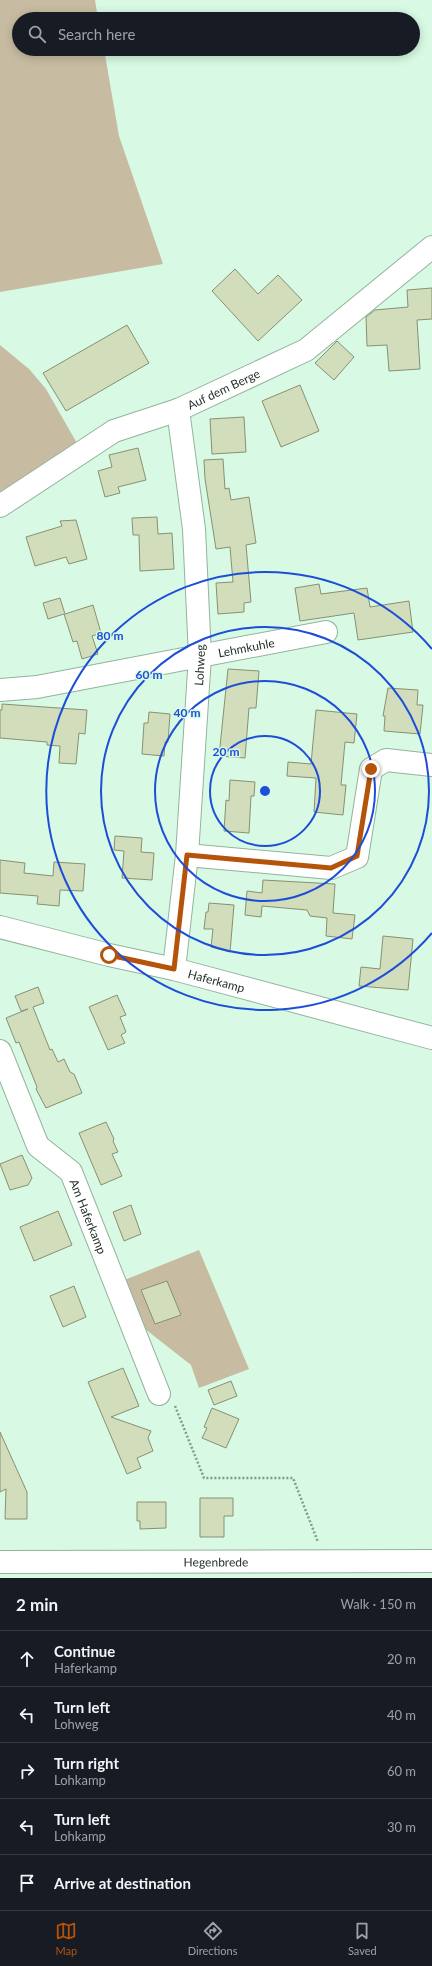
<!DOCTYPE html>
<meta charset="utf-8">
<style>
body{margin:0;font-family:Lato,sans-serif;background:#242831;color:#f1f3f6}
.stop{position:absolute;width:12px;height:12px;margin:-9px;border:3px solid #b45309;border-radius:50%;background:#fff}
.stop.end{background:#b45309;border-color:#fff;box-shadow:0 1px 4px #0008}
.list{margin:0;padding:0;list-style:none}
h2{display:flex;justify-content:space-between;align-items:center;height:52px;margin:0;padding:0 16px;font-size:17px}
h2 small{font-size:13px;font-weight:400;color:#9ea1a6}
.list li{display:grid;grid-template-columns:26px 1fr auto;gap:12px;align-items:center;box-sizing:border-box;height:56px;padding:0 16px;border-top:1px solid #363941}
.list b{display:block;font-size:15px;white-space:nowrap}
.list p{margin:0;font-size:13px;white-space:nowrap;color:#9ea1a6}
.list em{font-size:13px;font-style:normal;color:#9ea1a6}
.icon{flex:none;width:22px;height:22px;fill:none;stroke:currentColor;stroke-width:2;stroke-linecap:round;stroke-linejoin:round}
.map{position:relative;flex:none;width:432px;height:1578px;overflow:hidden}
.search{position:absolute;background:#171b24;box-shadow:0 2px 10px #0003;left:12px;right:12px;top:12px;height:44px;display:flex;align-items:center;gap:10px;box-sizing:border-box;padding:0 14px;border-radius:22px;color:#9ea1a6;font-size:15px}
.sheet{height:332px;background:#171b24}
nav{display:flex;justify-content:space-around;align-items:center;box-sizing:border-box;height:56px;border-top:1px solid #363941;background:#171b24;font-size:11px;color:#9ea1a6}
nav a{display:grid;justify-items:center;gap:2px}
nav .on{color:#b45309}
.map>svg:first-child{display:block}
</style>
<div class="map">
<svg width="432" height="1578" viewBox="0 0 432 1578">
<rect width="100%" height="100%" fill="#d8f9e3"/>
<!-- green -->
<g fill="#c7bca2">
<polygon points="0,0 95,0 98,19 19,19 19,49 104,49 119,136 163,264 0,292"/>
<polygon points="0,345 29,369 46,389 78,445 0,498"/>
<polygon points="199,1250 249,1369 199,1388 191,1365 140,1325 122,1281"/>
</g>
<!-- building -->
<g fill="#d2ddbb" stroke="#879172">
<polygon points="235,269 258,294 278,275 302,300 258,341 212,291"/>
<polygon points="432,288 432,319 417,320 420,369 389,371 387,345 367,346 366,317 375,310 408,307 407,290"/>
<polygon points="127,325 149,363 66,411 43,373"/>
<polygon points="337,341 354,357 334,380 315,363"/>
<polygon points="300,385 319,431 281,447 262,401"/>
<polygon points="244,417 246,452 212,454 210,419"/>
<polygon points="138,448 146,480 118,487 120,493 105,497 98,471 112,467 109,455"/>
<polygon points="223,459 225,489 229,488 231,500 249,497 256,543 246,545 251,602 244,603 244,612 218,614 216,583 233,582 230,547 216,549 205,479 204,460"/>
<polygon points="157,517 158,534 172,533 174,569 140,571 139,535 133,535 132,518"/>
<polygon points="76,520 87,559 69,564 66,557 35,566 26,537 62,526 60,521"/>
<polygon points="319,584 321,594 367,588 370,607 409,601 413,632 358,640 354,613 300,621 295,588"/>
<polygon points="60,598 65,614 93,605 101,633 92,636 98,654 82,659 77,641 73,642 64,614 48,619 43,603"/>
<polygon points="228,669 259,671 256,708 249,708 245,758 219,756"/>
<polygon points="388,688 418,690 417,705 423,705 420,734 384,731 385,716 383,716"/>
<polygon points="2,704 87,710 85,734 79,733 76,764 59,763 60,746 47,745 47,742 0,738 0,710 2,710"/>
<polygon points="316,710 357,714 354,743 345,742 341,785 346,785 343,815 314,812 316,778 287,776 288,762 311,764"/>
<polygon points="149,712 170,714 168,742 165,742 164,756 142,754 144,723 148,723"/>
<polygon points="230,780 255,782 254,796 251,796 249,833 224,831 226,800 229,801"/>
<polygon points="115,836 142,838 141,852 154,853 152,880 122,878 124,851 114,850"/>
<polygon points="0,860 25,863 24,873 53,876 54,862 85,864 83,891 60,890 59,906 37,904 38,896 0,893"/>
<polygon points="263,880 335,884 333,913 355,915 352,939 326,936 327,918 310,916 307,910 262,906 261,917 245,915 247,891 262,893"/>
<polygon points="209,903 234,905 230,952 211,947 213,929 204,929 206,912 208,912"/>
<polygon points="383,936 413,939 408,990 359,986 361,967 380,969"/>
<polygon points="38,987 44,1003 33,1007 50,1050 52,1049 58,1062 64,1059 70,1072 74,1074 82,1093 46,1108 36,1089 37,1087 19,1042 16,1043 6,1018 28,1009 21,1011 15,996"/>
<polygon points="117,995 126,1015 120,1017 126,1032 121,1035 125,1043 108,1050 89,1007"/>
<polygon points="106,1122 114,1139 113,1141 118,1152 112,1154 122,1176 101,1185 79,1133"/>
<polygon points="22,1155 32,1178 28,1185 10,1190 0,1164"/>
<polygon points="131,1205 141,1234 124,1241 113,1212"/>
<polygon points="58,1211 72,1245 34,1261 20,1227"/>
<polygon points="167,1281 181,1315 155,1324 141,1290"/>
<polygon points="74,1286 86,1317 63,1327 50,1296"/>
<polygon points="123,1368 139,1406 111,1417 151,1431 148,1438 153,1451 137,1458 141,1468 127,1474 88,1382"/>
<polygon points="231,1381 237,1396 214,1405 208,1390"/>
<polygon points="212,1408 239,1419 226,1448 202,1438 207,1428 204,1427"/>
<polygon points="0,1432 27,1492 27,1519 5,1519 6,1489 0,1492"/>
<polygon points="200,1498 233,1498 233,1516 224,1516 224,1537 200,1537"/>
<polygon points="137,1502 166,1502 166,1528 140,1529 140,1521 137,1521"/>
</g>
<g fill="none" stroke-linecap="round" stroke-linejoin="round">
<!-- minor casing -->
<g stroke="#93b39e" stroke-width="24">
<g id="minor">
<path id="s1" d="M0 506 114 431 178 410 306 350 432 247"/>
<path id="s2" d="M0 690 37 687 326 632"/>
<polyline points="187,855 331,868 357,857 371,769 386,760 432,765"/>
<path id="s3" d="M0 927 109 955 174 969 432 1038"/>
<path id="s4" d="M174 969 187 855 200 656 194 529 178 410"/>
<path id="s5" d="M0 1051 38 1146 71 1172 159 1394"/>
<path id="s6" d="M0 1562 432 1561"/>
</g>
</g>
<!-- path -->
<polyline stroke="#839b8b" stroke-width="2.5" stroke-dasharray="2 2" stroke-linecap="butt" points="175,1406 204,1478 293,1478 318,1542"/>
<!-- minor -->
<use href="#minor" stroke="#fff" stroke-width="22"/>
</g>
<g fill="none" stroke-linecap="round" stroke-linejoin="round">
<!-- route -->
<polyline stroke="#b45309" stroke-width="5" points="109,955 174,969 187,855 331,868 357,856 371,769"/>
</g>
<!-- distance rings -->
<g fill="none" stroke="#1d4ed8" stroke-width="2">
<circle cx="265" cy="791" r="55"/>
<circle cx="265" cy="791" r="110"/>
<circle cx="265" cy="791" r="164"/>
<path d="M432 933A219 219 0 1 1 432 649"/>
</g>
<g text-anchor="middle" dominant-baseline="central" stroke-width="3" stroke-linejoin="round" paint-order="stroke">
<!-- street labels -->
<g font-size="12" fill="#1f2c23" stroke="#d8f9e3">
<text stroke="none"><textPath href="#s1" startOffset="254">Auf dem Berge</textPath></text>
<text stroke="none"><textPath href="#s2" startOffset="250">Lehmkuhle</textPath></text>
<text stroke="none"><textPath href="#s4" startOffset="305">Lohweg</textPath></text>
<text stroke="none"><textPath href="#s3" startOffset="223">Haferkamp</textPath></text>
<text stroke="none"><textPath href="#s5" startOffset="192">Am Haferkamp</textPath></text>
<text stroke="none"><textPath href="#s6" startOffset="216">Hegenbrede</textPath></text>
</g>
</g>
<circle cx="265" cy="791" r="6" fill="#1d4ed8" stroke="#d8f9e3" stroke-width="2"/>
<g font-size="12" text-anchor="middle" font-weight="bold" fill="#1d4ed8" stroke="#d8f9e3" stroke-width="3" stroke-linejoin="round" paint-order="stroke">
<text x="110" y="640">80 m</text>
<text x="149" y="679">60 m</text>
<text x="187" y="717">40 m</text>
<text x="226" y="756">20 m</text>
</g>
</svg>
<div class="stop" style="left:109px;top:955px"></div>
<div class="stop end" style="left:371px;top:769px"></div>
<div class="search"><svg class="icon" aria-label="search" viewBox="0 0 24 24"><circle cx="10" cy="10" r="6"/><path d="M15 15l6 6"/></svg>Search here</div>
</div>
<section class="sheet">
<h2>2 min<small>Walk · 150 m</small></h2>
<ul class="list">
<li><svg class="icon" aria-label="ahead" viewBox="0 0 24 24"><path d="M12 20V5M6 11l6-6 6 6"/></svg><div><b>Continue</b><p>Haferkamp</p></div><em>20 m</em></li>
<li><svg class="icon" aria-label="left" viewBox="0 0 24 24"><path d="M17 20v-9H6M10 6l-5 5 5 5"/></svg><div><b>Turn left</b><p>Lohweg</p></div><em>40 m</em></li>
<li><svg class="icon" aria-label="right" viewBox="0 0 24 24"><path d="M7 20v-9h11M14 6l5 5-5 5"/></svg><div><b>Turn right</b><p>Lohkamp</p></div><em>60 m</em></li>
<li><svg class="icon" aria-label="left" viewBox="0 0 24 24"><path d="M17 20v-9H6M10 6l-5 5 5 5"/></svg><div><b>Turn left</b><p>Lohkamp</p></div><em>30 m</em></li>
<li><svg class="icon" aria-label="arrive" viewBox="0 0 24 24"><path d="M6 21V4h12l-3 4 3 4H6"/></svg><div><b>Arrive at destination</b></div></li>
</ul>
</section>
<nav>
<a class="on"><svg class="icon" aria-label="map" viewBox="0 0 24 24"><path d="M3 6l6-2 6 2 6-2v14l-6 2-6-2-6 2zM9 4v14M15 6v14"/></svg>Map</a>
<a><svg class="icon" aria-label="directions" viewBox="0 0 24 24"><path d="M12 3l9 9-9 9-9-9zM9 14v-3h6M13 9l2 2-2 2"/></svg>Directions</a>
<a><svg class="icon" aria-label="saved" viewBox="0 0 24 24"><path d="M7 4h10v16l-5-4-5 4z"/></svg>Saved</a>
</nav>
